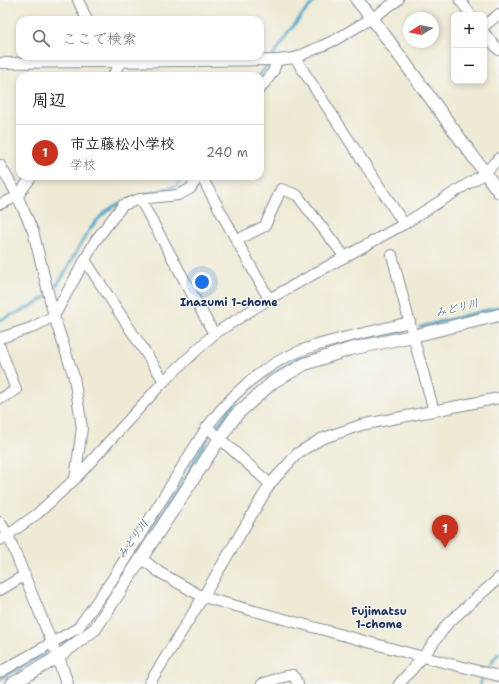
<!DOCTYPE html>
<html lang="ja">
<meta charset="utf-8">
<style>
body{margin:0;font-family:"Shantell Sans","Klee One",sans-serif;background:#f2f2f2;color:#202124}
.controls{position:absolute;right:12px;top:12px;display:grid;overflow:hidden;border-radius:8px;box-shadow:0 2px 6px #0003}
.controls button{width:36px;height:36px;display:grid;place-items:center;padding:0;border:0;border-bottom:1px solid #e0e0e0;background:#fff;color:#202124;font:20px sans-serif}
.compass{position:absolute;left:403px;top:12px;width:36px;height:36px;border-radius:50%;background:#fff;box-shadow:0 2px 6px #0003;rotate:260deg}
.you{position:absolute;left:202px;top:282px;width:14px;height:14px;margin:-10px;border:3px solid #fff;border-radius:50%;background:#1a73e8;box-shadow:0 0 0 6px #1a73e833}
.badge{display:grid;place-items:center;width:26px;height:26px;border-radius:50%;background:#c8321e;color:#fff;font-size:13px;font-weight:700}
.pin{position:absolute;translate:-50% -33px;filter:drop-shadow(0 1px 2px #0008)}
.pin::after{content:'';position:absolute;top:21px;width:14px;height:12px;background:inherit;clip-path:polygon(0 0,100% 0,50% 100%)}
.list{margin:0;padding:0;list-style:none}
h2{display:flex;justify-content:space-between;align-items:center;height:52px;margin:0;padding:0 16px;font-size:17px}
h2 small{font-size:13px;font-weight:400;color:#757577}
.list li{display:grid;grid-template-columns:26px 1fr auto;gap:12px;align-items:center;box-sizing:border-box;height:56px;padding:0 16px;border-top:1px solid #e0e0e0}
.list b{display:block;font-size:15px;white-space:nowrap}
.list p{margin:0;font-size:13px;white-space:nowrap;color:#757577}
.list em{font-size:13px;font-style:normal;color:#757577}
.icon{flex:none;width:22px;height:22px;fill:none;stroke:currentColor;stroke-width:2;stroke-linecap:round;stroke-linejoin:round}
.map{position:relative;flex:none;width:499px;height:684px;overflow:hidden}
.search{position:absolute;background:#fff;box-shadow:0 2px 6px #0003;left:16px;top:16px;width:248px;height:44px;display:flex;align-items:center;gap:10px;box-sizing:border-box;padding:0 14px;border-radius:12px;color:#757577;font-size:15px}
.panel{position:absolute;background:#fff;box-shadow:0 2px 6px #0003;left:16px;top:72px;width:248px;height:108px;border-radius:12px}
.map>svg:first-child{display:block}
</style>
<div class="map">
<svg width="499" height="684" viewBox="0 0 499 684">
<rect width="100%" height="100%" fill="#f6f6f2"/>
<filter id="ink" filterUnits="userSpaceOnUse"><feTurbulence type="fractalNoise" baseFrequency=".025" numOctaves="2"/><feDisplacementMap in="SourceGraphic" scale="8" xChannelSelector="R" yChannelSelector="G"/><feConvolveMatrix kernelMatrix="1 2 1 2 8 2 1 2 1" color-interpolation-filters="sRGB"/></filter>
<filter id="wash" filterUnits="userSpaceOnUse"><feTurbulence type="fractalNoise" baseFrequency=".012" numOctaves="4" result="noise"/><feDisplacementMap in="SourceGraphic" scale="16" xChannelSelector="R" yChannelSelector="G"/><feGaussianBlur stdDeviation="0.9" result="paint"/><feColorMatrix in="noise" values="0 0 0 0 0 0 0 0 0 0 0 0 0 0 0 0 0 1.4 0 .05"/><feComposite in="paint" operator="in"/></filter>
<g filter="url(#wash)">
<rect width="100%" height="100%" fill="#eeead4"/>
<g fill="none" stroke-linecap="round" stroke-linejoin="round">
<!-- stream -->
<g stroke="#4aa5c8" stroke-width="3">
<polyline points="272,57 288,33 303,14 316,0"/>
<polyline points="259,76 269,62"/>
<polyline points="146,194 177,186 184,176"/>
<path d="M51 292C59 284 63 276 68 267 81 244 94 214 120 203"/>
<path d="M0 320C15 313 35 307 47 296"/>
<polyline points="420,327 499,307"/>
<polyline points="387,335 405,331"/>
<polyline points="218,425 239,397 263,378 296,359 308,357"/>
<polyline points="133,556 188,475 192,465 209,436"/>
<polyline points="62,643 69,639"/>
<polyline points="490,665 499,653"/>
<polyline points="0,679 46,653"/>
<polyline points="480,684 481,680"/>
</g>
</g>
</g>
<g filter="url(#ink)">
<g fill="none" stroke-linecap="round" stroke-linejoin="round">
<!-- minor casing -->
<g stroke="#848c99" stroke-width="12">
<g id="minor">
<polyline points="78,0 87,20"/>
<polyline points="460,0 471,15"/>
<polyline points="484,26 499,14"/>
<polyline points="484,33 499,50"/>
<polyline points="295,58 404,224"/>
<polyline points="0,63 277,60 295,58 335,40 372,18 398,0"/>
<polyline points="113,76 120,62"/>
<polyline points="260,89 273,72 277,60"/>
<polyline points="0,165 15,191 33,231 54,316 74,377 82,428 75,479"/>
<polyline points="201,176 269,299"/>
<polyline points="140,199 214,334"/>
<polyline points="0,204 17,197 32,176"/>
<polyline points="237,240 265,226 281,189 297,195 345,257"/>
<polyline points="392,255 413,336 434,411"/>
<polyline points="85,260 164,381"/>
<polyline points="0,338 31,328 54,316 85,260 95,241 123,205 140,199 178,195 190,189 199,176"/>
<polyline points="0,347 16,390 0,399"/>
<path d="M270 484 207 427C231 395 263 365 300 351 315 345 332 341 347 337 368 332 389 327 410 322"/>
<polyline points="0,522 8,535 54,648"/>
<polyline points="0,540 8,535 37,514 75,479 164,381 214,334 269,299 404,224 485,173 499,158"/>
<polyline points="141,558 159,572 203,597 423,657 499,676"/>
<polyline points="0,590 25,575"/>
<polyline points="0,672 78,628 112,580 207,427"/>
<polyline points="149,684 203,597 270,484 298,453 321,439 361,425 499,398"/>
<polyline points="262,684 282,677 293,675 298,684"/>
<polyline points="399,684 423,657 448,623 499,578"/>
</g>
</g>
<!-- tertiary casing -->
<g stroke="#848c99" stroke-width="14">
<g id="tertiary">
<polyline points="357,0 372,18 499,192"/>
<polyline points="58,657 67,684"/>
<polyline points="12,684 58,657 95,629 220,438 237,414 273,382 305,364 350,349 413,336 499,315"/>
</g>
</g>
<!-- minor -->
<use href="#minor" stroke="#fff" stroke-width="10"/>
<!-- tertiary -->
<use href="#tertiary" stroke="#fff" stroke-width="12"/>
</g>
</g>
<g text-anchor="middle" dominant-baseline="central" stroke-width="3" stroke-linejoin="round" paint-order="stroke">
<!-- neighbourhood labels -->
<g font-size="11" font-weight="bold" fill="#1b2f5e" stroke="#f6f6f2">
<text x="229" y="302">Inazumi 1-chome</text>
<text x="379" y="611">Fujimatsu<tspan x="379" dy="13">1-chome</tspan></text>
</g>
<!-- water labels -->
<g font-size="11" font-style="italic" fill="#2b5883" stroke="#f6f6f2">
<text transform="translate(457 308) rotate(-14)">みどり川</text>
<text transform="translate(133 539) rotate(-55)">みどり川</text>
</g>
</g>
</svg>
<div class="controls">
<button>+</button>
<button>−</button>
</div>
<svg class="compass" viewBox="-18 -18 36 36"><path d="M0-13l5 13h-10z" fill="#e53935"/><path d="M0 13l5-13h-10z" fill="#757577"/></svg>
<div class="you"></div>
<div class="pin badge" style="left:445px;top:548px">1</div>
<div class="search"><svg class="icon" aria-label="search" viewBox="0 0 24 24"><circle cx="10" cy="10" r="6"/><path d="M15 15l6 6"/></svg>ここで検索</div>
<section class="panel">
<h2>周辺<small></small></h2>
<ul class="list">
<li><span class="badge">1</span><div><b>市立藤松小学校</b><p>学校</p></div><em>240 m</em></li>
</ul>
</section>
</div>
